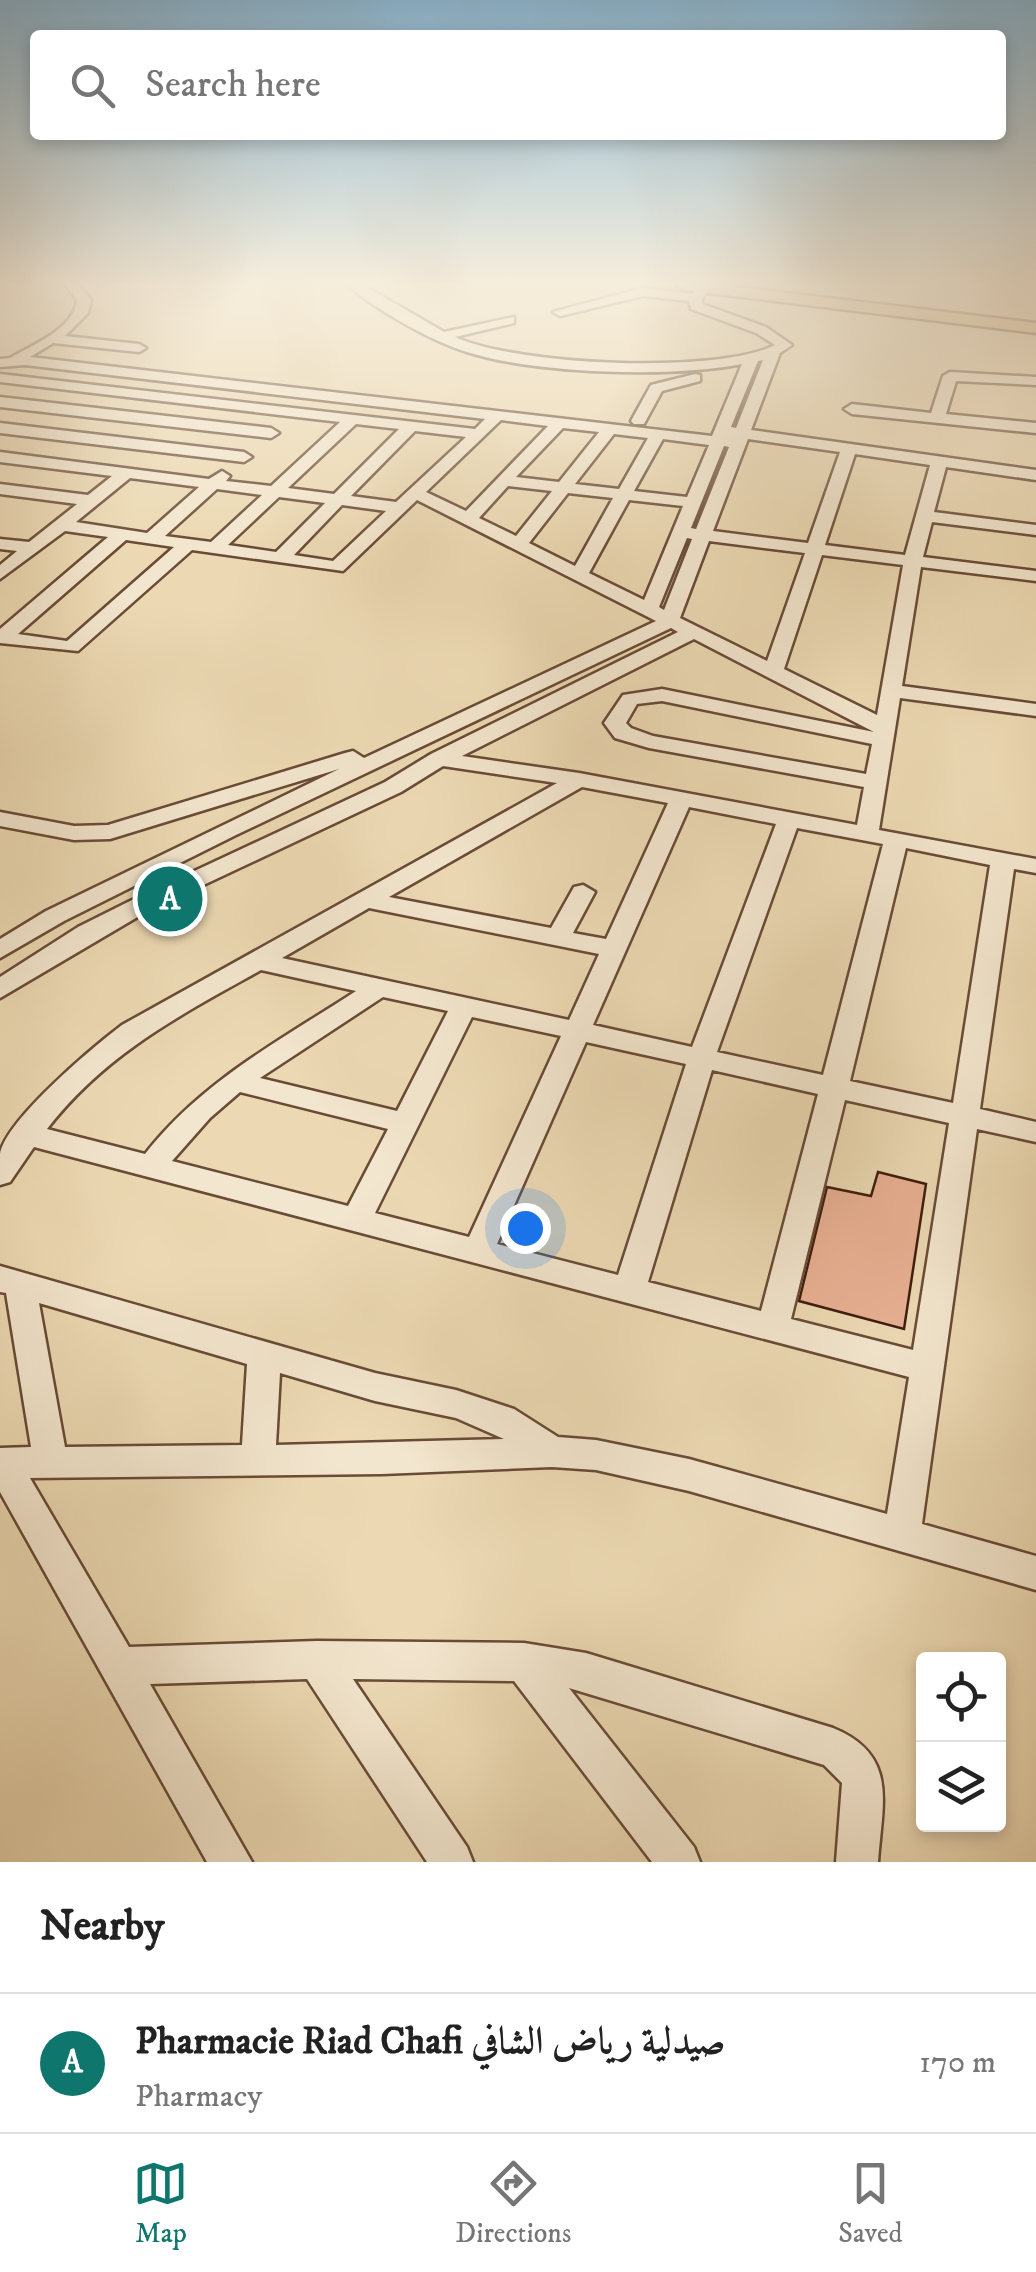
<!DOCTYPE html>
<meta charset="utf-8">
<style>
body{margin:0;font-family:"IM FELL DW Pica",Amiri,serif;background:#f6f6f6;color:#222}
.controls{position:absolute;right:30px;bottom:30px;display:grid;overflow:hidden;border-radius:10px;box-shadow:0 5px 15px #0003}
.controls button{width:90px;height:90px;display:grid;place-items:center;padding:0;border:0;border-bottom:2px solid #e0e0e0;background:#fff;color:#222;font:50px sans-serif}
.you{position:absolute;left:525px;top:1228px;width:35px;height:35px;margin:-25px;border:8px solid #fff;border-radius:50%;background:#1a73e8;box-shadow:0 0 0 15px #1a73e833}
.badge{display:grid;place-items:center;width:65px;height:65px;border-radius:50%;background:#0f766e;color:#fff;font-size:32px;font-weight:700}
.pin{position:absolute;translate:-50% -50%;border:5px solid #fff;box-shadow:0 2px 10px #0006}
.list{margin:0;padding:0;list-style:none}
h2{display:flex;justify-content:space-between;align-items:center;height:130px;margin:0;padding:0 40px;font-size:42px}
h2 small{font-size:32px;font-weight:400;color:#767676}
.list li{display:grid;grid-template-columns:65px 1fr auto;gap:30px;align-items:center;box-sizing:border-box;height:140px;padding:0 40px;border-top:2px solid #e0e0e0}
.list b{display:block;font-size:38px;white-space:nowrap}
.list p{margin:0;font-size:32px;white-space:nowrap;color:#767676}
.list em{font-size:32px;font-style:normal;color:#767676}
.icon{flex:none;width:55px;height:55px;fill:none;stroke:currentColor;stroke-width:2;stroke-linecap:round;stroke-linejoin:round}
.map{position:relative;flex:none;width:1036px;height:1862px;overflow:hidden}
.search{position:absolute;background:#fff;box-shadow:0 5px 15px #0003;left:30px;right:30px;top:30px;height:110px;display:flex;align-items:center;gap:25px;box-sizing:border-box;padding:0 35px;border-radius:10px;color:#767676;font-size:38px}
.sheet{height:270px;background:#fff}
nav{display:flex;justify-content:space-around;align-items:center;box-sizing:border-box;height:140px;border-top:2px solid #e0e0e0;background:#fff;font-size:28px;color:#767676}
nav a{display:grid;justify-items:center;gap:5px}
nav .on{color:#0f766e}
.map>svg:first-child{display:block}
</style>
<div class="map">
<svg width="1036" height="1862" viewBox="0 0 1036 1862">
<rect width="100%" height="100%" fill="#ecd9b3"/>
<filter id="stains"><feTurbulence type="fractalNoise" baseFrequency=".002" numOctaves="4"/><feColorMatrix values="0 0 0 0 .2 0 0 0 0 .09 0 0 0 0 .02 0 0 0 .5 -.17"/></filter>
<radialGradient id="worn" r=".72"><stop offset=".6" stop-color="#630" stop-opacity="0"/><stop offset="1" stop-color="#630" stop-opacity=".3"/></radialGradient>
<!-- building -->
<polygon fill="#e8b093" stroke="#3d1c0c" stroke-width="2.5" points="878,1172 926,1184 904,1329 799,1301 827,1187 871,1196"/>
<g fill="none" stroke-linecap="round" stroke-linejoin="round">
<!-- minor casing -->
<g stroke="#694b36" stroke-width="5">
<g id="minor">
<path d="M66 285H79L91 300 88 313 65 336 139 344 146 348 139 352 53 343 30 357 712 436 742 364C671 378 536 374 467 352 431 341 375 309 347 285H363L444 332 514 317V323L455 337C515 365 716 375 775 345L756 333 691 309 689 301 643 296 560 316 553 312 643 288 692 294 699 285H707L710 288 702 299V304L766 327 792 345 780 353 751 430 1036 470V480L946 467 934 512 1036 525V535L932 522 923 557 1036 571V581L921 567 902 686 1036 704V716L900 698 879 830 1036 859V873L1014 869 980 1109 1036 1122V1142L977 1129 922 1524 1036 1556V1590L689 1491 596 1470 552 1467 382 1474 30 1478 129 1647 317 1641 524 1643 586 1653 833 1728C899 1755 882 1803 878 1862H836L842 1783 824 1765 569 1688 694 1847 700 1862H652L514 1681 353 1679 467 1847 473 1862H427L307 1679 150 1684 252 1862H207L0 1492V1448L31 1447 6 1293 0 1292V1266L375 1373 456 1390 514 1409 558 1437 596 1440 689 1459 887 1514 909 1377 34 1147 10 1182 0 1185C0 1175 0 1163 0 1154 6 1120 93 1047 122 1025L557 783 443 766 401 792 146 912 0 998V977L78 927 128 902 385 782 431 754 678 632 671 628 236 835 64 921 0 958V939L46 911 339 769 110 839 74 840 0 826V812L74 826 108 825 345 753 353 751 364 758 656 621 417 500 343 571 192 550 78 651 0 643V629L108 537 65 531 0 579V565L17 551 0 549V539L29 542 77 504 0 494V484L88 495 112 476 0 462V452L209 479 222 471 230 476 226 481 271 486 340 422 0 382V374L475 429 485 419 25 365 0 367V359L10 358C32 345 74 329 77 300ZM763 360 736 428 731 427 758 361ZM501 420 548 426 466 511 426 492ZM356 424 399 429 334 494 288 488ZM563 428 599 432 559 482 516 477ZM415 431 466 437 396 502 351 496ZM614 434 648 438 619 489 575 484ZM663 439 709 445 687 497 634 491ZM748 439 840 452 808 543 713 531ZM724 446 729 447 696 529 691 528ZM855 454 930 465 905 555 825 545ZM130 478 199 487 147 533 76 522ZM508 486 552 491 516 536 479 518ZM217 489 262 495 211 542 165 536ZM568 493 613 498 575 566 529 543ZM279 497 325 503 276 552 228 545ZM629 500 683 506 644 600 589 573ZM342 505 386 511 333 561 294 555ZM687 538 692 539 664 610 659 607ZM126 540 174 547 67 641 18 634ZM709 541 805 553 767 661 680 618ZM822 555 903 565 877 715 784 669ZM694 639 874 732 662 689 623 695 604 723 615 738 649 748 864 787 857 825 579 773 462 756ZM662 701 872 744 866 774 653 736 631 728 626 723 637 704ZM582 787 668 803 606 939 573 933 595 892 583 885 574 887 551 928 389 897ZM689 807 776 824 692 1047 593 1025ZM797 828 883 844 823 1075 717 1052ZM906 848 990 865 953 1103 850 1081ZM369 908 599 954 569 1020 282 958ZM261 970 356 991C279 1041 202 1081 145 1154L47 1129C106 1053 179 1016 261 970ZM383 997 448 1011 397 1111 260 1078ZM472 1017 561 1036 469 1237 375 1213ZM586 1042 686 1064 618 1275 497 1244ZM712 1070 818 1094 761 1311 648 1282ZM240 1092 388 1129 348 1206 172 1161 210 1118ZM845 1100 949 1123 913 1350 791 1319ZM39 1303 247 1364 242 1445 65 1447ZM280 1373 375 1401 456 1418 504 1439 276 1445Z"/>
<polygon points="950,372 1036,377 1036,385 956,381 946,414 1036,423 1036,433 852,414 844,409 852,404 931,413 943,376"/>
<polygon points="695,374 700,375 700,381 662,391 644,424 634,424 631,421 651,385"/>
<polygon points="0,397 271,428 279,433 271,438 0,407"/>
<polygon points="0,423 244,452 252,457 244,462 0,433"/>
</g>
</g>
<!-- major casing -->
<g stroke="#3d1c0c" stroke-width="5">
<polygon id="major" points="676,285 721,285 1036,323 1036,333 684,290"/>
</g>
<!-- minor -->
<use href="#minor" fill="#f3e6ce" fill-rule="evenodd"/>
<!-- major -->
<use href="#major" fill="#e6bc7a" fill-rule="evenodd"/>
</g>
<!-- sky -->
<linearGradient id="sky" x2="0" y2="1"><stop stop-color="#89b6d3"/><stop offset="0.52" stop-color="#f6eedd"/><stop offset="1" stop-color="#f6eedd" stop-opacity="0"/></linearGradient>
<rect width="1036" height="546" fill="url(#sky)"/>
<rect width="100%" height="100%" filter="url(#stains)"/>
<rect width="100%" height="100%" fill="url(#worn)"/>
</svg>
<div class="controls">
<button><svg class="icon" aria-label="locate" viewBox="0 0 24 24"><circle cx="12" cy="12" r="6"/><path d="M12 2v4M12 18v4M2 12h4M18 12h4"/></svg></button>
<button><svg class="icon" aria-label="layers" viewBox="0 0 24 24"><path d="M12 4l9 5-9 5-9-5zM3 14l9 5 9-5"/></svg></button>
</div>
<div class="you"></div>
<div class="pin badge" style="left:170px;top:899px">A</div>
<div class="search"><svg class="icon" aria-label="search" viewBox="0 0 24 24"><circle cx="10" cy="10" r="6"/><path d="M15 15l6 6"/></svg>Search here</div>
</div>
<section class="sheet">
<h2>Nearby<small></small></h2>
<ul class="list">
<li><span class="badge">A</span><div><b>Pharmacie Riad Chafi صيدلية رياض الشافي</b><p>Pharmacy</p></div><em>170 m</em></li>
</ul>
</section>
<nav>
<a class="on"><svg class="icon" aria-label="map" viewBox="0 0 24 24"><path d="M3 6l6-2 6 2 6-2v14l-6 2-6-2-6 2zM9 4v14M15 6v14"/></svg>Map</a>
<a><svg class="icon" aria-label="directions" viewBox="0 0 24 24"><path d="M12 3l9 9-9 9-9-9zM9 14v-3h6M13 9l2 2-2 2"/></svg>Directions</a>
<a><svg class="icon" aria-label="saved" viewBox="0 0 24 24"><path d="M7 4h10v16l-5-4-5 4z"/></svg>Saved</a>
</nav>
